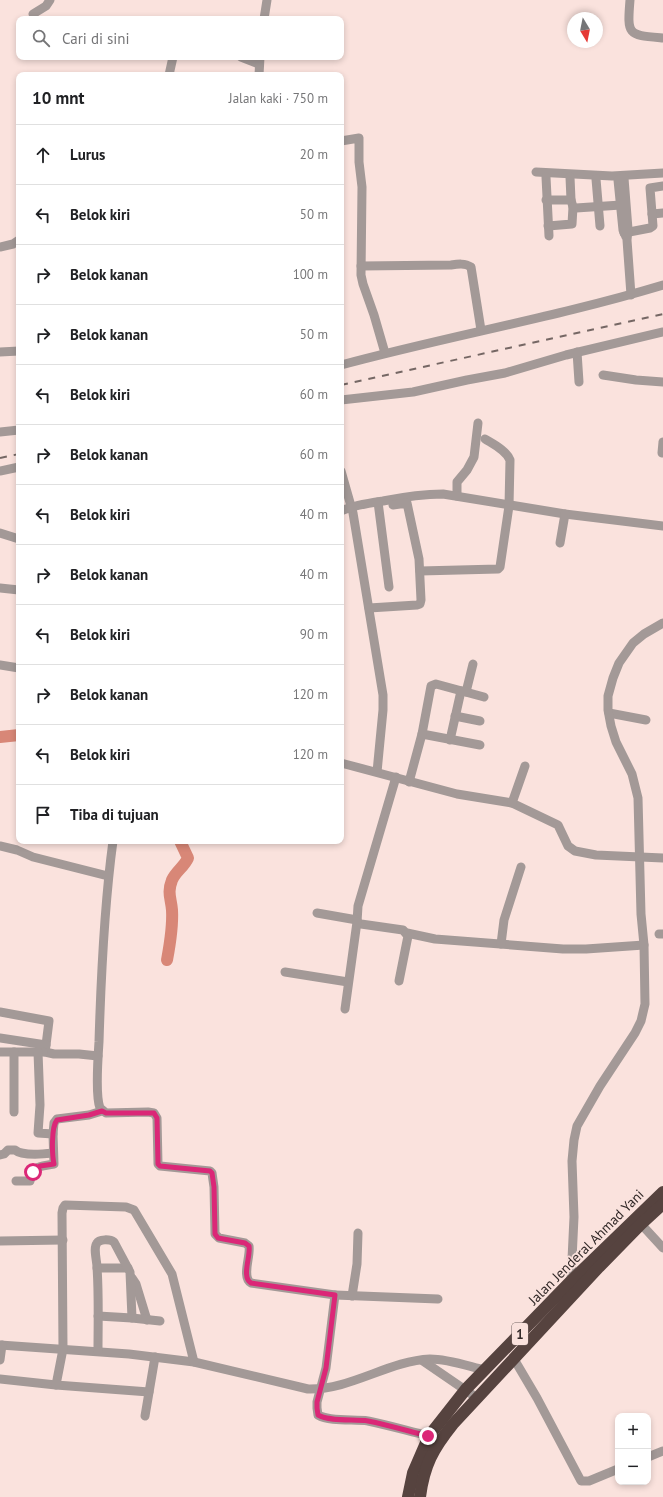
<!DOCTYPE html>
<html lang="id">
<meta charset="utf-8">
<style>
body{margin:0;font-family:"PT Sans",sans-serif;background:#f2f2f2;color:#202124}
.controls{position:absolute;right:12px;bottom:12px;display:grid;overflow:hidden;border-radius:8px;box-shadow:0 2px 6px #0003}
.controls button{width:36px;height:36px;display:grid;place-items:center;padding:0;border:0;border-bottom:1px solid #e0e0e0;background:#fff;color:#202124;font:20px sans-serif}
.compass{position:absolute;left:567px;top:12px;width:36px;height:36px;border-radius:50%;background:#fff;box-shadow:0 2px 6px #0003;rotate:170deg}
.stop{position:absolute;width:12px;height:12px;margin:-9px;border:3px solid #db2777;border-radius:50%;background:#fff}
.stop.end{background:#db2777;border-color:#fff;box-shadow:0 1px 4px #0008}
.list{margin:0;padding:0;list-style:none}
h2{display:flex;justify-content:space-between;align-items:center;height:52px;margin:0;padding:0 16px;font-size:17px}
h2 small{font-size:13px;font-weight:400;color:#757577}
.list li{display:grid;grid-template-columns:26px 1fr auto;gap:12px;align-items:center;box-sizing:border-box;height:60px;padding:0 16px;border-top:1px solid #e0e0e0}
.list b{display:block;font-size:15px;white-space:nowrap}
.list em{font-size:13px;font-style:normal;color:#757577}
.icon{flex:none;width:22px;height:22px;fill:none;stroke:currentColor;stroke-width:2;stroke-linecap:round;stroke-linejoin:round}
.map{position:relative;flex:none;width:663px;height:1497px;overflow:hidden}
.search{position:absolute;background:#fff;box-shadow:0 2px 6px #0003;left:16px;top:16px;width:328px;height:44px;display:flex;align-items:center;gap:10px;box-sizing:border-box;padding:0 14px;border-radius:8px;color:#757577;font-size:15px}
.panel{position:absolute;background:#fff;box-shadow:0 2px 6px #0003;left:16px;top:72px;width:328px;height:772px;border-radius:8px}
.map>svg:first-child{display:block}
</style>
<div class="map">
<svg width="663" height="1497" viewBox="0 0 663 1497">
<rect width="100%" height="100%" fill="#fae2dd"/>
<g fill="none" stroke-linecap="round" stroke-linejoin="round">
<!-- river -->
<g stroke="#d88777" stroke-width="12">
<polyline points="0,737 19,735"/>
<path d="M167 960C170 944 173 927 172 910 171 898 167 893 172 880 176 871 184 867 188 858L180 841"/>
</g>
<!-- minor -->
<g stroke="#a39997" stroke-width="9">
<path d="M630 0C627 36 628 35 663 38"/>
<polyline points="33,14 46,6 50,0"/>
<polyline points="264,19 267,0"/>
<polyline points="241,57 259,64"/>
<polyline points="169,75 173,57"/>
<polyline points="259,75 260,57"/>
<polyline points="341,141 359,138 359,162 362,187 361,275 363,284 374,315 385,353"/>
<polyline points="536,172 612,176 663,173"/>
<polyline points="546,177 549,236"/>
<polyline points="570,177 571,200"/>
<polyline points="596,179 600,226"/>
<polyline points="546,200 571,200 573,207 576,208 621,205"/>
<polyline points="652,214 663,213"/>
<polyline points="548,226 572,224 573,207"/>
<polyline points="624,233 650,228 653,226 650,188 663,186"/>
<polyline points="626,237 623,230 618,180 624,178 628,229 627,240 631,295"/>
<polyline points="0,247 13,244 19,240"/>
<path d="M361 266 451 265C458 264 465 263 471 267L481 330"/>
<polyline points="0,352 19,351"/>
<polyline points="577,352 579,382"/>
<path d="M341 365C448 336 557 317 663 285"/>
<polyline points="603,375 636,380 663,382"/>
<polyline points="341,400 413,392 467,380 505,373 566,355 663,332"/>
<polyline points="0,432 19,430"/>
<polyline points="662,453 663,442"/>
<polyline points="0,471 19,467"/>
<polyline points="341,471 353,513 383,695 383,710 377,772"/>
<polyline points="457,496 457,482 467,470 474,457 478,423"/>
<polyline points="378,502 389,587"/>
<path d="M341 511C354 505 369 503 383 501 403 497 423 494 443 494L565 514 663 526"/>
<polyline points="0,533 19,539"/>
<polyline points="560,543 565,514"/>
<path d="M420 571 498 569 500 567 509 506 510 460C506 450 493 444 485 439"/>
<polyline points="0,588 19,590"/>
<polyline points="369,608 417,605 420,604 421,600 419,559 407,503 393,505"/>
<polyline points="0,665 19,668"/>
<polyline points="466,692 473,664"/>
<polyline points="609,713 646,720"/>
<polyline points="455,716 480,721"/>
<polyline points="422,734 480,745"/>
<polyline points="450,740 461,691"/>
<polyline points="341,763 457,794 512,803 558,825 568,846 575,851 596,855 663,858"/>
<polyline points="396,777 358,906 357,922 361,924 403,930 408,936 399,981"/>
<polyline points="409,782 422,734 431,686 436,684 484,697"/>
<polyline points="512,803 525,766"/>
<path d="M113 841C104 907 101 975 99 1042 98 1057 95 1095 100 1108L106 1113 148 1112 154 1113 157 1118 158 1164 160 1166 210 1171 212 1173 214 1187 215 1234 219 1238 245 1243 249 1246C251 1256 241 1277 251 1283L335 1295 326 1368 317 1402V1408L318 1415C330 1422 354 1419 368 1421 388 1425 408 1431 429 1436"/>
<polyline points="0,846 17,850 33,857 108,876"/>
<polyline points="317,913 357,920"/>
<polyline points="407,933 435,939 563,949 586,949 644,945"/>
<polyline points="659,934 663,934"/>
<polyline points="501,944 504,920 521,867"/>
<polyline points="285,972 348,982"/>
<polyline points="345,1009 357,922"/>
<polyline points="0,1012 49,1021 46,1045"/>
<polyline points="0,1038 46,1045 45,1052 54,1054 79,1054 98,1056"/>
<polyline points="0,1052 43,1052"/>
<polyline points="14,1052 14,1112"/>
<polyline points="53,1134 54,1123 57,1119 89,1115 102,1111"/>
<path d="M0 1155 4 1154 8 1150H15C22 1156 44 1154 53 1153"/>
<path d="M16 1181H30C35 1164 39 1167 54 1164L53 1134 38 1133 40 1105 38 1052"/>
<polyline points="641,1224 663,1248"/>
<polyline points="0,1241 63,1240"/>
<polyline points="97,1268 128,1268"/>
<polyline points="132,1278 136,1284 147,1320"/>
<polyline points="571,1281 574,1217 572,1161 574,1140 577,1126 600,1086 635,1033 641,1021 645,1004 644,945 641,914 638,798 632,774 616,742 611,726 608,710 608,696 613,678 619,663 633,643 644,634 663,623"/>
<polyline points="335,1295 438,1299"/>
<polyline points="352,1296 357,1264 358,1233"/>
<polyline points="98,1316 132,1318 160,1321"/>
<path d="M0 1345 129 1354 194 1362 308 1389C351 1390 388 1361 430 1359 448 1359 468 1366 485 1370"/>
<path d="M98 1351C98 1323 99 1295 97 1267 97 1261 93 1248 97 1243 99 1239 110 1239 114 1242L130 1272 132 1318"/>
<polyline points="514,1359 537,1398 581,1481 589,1481 618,1469"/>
<polyline points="0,1360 2,1345"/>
<polyline points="423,1361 477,1398"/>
<polyline points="0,1379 56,1385"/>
<polyline points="149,1392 56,1385 63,1349 62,1213 63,1208 65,1205 126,1207 134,1210 172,1274 194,1362"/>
<polyline points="145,1416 155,1357"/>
<polyline points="648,1457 663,1451"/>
</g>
<!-- highway -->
<g stroke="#56433f" stroke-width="12">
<polyline points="408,1497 413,1473 429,1436 466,1389 571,1281 663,1192"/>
<path d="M420 1497C424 1465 433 1449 453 1424L599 1267 641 1224 663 1204"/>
</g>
<!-- rail -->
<g stroke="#756764" stroke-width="2" stroke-dasharray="7 7" stroke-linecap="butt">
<polyline points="341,385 663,314"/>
<polyline points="0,458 19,454"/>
</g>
</g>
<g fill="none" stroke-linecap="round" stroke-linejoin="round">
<!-- route -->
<path stroke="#db2777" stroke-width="5" d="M33 1172 40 1166 54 1164C52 1155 51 1127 57 1120L89 1115 102 1111 106 1113H154L157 1118 158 1164 160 1166 210 1171 212 1173 214 1187 215 1234 218 1238 245 1243 249 1246C251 1256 241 1277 251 1283L335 1295 326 1368 317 1402V1408L318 1415C330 1422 354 1419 368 1421 388 1425 408 1431 428 1436"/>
</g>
<g text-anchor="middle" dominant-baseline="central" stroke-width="3.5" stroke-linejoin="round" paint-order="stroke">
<!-- shield labels -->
<rect fill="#fae2dd" stroke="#6e605e" stroke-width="1" x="512" y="1323" width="16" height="22" rx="3"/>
<g font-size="13" font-weight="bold" fill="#322928">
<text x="520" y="1334">1</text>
</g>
<!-- street labels -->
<g font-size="14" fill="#322928" stroke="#fae2dd">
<text transform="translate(586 1247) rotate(-45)">Jalan Jenderal Ahmad Yani</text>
</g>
</g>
</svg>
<div class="controls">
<button>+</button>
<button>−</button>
</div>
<svg class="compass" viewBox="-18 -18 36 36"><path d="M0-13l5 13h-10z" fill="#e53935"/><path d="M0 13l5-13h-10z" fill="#757577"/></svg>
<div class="stop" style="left:33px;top:1172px"></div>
<div class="stop end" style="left:428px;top:1436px"></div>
<div class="search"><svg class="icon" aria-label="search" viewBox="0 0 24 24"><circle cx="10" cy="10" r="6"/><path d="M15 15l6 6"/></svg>Cari di sini</div>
<section class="panel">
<h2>10 mnt<small>Jalan kaki · 750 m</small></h2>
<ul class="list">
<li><svg class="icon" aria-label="ahead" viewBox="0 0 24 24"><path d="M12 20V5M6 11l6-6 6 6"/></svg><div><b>Lurus</b></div><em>20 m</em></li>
<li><svg class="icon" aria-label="left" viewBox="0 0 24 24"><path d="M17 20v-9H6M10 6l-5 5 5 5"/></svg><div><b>Belok kiri</b></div><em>50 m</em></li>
<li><svg class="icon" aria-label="right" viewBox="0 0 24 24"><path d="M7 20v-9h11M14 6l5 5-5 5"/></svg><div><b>Belok kanan</b></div><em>100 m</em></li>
<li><svg class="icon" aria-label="right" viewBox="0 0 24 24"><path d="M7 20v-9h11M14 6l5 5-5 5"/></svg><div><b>Belok kanan</b></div><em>50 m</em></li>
<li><svg class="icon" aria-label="left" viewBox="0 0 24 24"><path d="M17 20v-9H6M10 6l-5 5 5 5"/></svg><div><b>Belok kiri</b></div><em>60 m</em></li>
<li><svg class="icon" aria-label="right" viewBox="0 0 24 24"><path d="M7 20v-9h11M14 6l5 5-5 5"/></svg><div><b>Belok kanan</b></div><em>60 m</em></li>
<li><svg class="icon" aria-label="left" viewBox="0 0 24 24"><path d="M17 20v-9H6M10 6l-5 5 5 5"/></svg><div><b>Belok kiri</b></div><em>40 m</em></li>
<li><svg class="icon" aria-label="right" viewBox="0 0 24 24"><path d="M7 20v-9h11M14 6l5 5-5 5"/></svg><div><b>Belok kanan</b></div><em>40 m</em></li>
<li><svg class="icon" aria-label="left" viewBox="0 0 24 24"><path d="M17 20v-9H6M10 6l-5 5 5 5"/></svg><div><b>Belok kiri</b></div><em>90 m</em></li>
<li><svg class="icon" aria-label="right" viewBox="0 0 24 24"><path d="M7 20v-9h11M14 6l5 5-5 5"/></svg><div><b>Belok kanan</b></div><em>120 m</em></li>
<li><svg class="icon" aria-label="left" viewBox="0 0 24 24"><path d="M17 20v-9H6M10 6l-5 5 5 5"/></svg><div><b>Belok kiri</b></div><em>120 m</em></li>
<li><svg class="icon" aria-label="arrive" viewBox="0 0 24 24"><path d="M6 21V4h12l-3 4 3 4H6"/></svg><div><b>Tiba di tujuan</b></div></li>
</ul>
</section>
</div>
